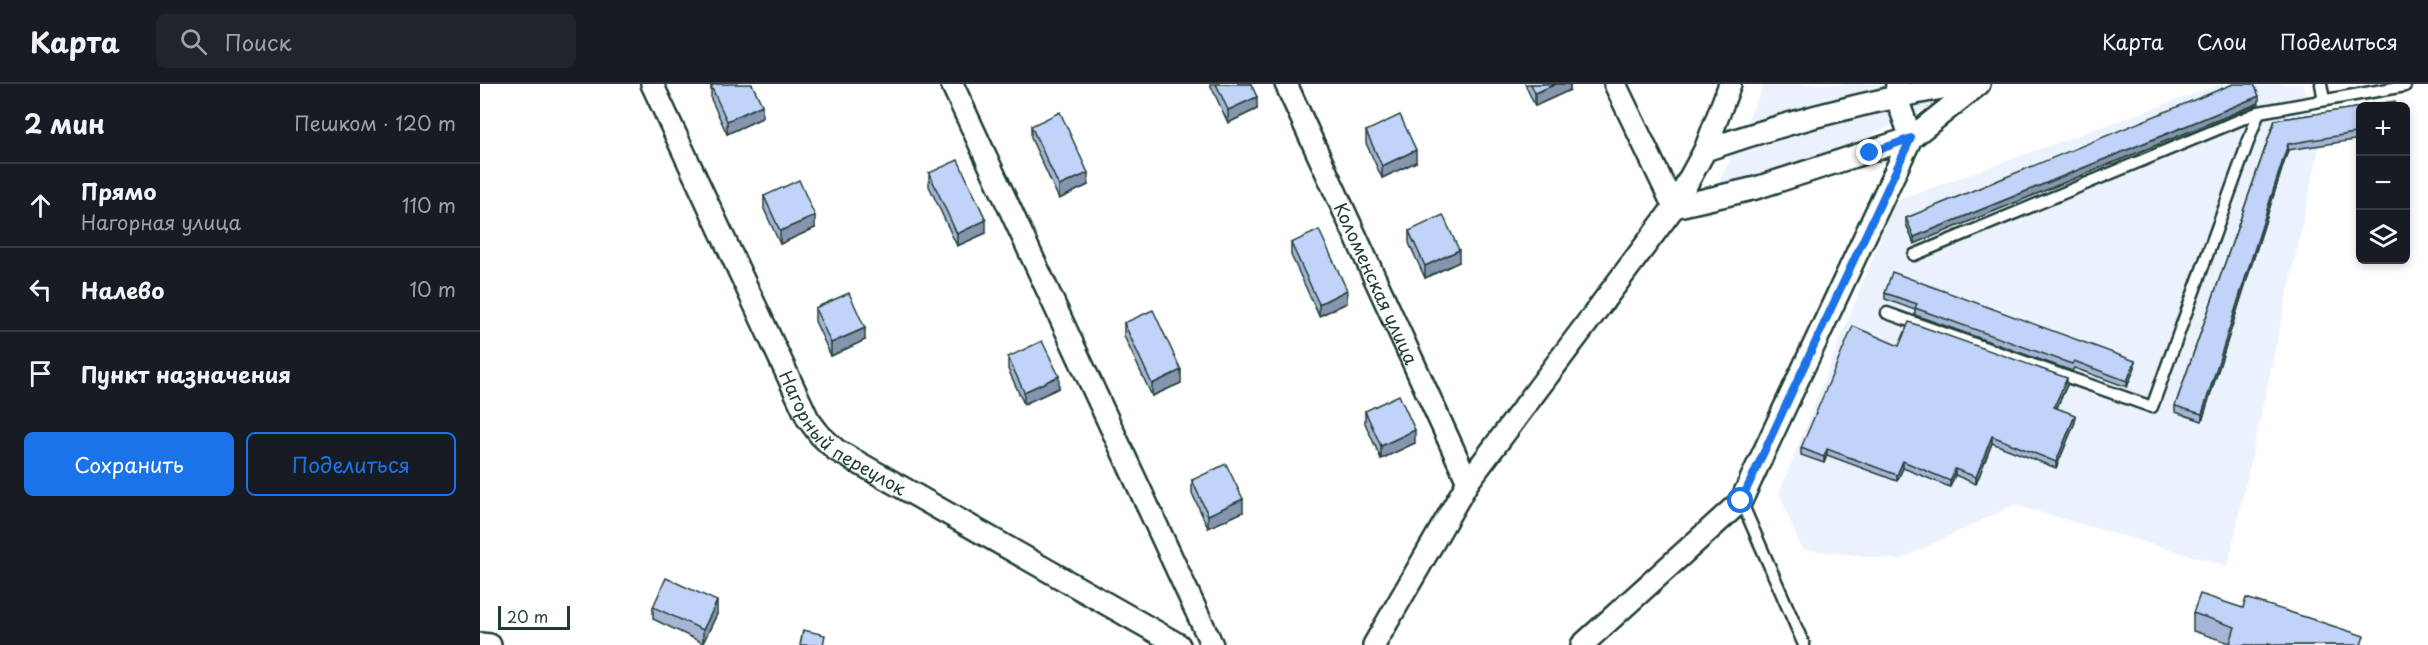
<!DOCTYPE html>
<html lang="ru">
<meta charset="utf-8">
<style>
body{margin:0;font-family:"Playpen Sans",sans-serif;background:#20242c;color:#f1f3f6}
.controls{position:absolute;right:18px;top:18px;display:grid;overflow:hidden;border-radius:9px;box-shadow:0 3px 9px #0003}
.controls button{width:54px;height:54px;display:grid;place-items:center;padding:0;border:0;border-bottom:2px solid #363941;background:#171b24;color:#f1f3f6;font:30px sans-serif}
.scale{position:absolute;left:18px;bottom:15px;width:72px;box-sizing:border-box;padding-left:6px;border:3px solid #1f3d34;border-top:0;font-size:16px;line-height:21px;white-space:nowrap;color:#1f3d34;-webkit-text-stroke:4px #fff;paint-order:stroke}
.stop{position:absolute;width:18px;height:18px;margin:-14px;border:4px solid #1a73e8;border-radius:50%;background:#fff}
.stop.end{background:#1a73e8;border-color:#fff;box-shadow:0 2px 6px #0008}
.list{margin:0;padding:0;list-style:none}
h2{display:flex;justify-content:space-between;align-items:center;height:78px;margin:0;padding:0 24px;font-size:26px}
h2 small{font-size:20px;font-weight:400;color:#9ea1a6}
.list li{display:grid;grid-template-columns:39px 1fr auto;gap:18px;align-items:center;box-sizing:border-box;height:84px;padding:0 24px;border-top:2px solid #363941}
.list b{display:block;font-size:22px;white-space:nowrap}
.list p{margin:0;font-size:20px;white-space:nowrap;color:#9ea1a6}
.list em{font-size:20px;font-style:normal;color:#9ea1a6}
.actions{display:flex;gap:12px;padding:18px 24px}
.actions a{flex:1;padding:14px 0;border:2px solid #1a73e8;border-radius:9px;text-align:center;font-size:21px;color:#1a73e8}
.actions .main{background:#1a73e8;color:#fff}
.icon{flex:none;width:33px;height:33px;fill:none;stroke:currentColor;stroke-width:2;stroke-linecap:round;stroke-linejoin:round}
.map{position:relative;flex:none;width:1948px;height:561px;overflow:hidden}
header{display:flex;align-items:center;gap:36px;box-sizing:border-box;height:84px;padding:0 30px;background:#171b24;border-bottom:2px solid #363941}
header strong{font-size:28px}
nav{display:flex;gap:33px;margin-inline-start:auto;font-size:21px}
.search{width:420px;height:54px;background:#20242c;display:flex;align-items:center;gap:15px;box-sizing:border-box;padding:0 21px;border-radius:9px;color:#9ea1a6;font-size:22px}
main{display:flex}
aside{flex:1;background:#171b24}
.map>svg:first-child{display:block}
</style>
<header>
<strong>Карта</strong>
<div class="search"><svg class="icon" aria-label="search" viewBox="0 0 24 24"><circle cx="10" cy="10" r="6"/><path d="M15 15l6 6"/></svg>Поиск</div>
<nav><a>Карта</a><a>Слои</a><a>Поделиться</a></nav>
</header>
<main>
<aside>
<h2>2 мин<small>Пешком · 120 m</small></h2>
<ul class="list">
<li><svg class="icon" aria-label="ahead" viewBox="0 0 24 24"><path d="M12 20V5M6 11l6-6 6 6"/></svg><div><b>Прямо</b><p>Нагорная улица</p></div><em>110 m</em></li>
<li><svg class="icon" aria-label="left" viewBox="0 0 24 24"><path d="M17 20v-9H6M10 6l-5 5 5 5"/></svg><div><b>Налево</b></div><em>10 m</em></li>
<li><svg class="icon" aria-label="arrive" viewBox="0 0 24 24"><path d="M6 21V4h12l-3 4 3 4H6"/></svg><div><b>Пункт назначения</b></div></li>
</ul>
<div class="actions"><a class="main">Сохранить</a><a>Поделиться</a></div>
</aside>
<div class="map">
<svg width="1948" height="561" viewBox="0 0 1948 561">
<rect width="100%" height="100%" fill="#fff"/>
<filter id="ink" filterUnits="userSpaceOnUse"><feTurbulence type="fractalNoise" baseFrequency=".0167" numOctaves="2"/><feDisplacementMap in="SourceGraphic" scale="12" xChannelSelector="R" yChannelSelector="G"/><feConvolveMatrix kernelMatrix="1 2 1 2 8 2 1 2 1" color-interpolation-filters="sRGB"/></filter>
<g filter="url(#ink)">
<!-- built -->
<g fill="#ecf2fd">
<polygon points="1284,0 1485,0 1466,15 1223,133"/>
<polygon points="1741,0 1823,0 1842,51 1748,482 1534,421 1419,476 1321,465 1299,409 1415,117"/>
</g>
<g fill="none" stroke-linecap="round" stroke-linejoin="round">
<!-- lane casing -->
<g stroke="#1f3d34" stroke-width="15">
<g id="lane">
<polyline points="1841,0 1844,16"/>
<polyline points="1434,171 1779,28"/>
<polyline points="1407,229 1672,323 1779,28 1925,2"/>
<polyline points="1261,417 1324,561"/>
</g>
</g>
<!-- street casing -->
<g stroke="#1f3d34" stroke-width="26">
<g id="street">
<path id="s1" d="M172 0 328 335 340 351 356 366 699 561"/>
<polyline points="472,0 732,561"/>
<path id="s2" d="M806 0 988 398"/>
<polyline points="1135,0 1194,123 1276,104 1431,54 1416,12 1417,0"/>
<path d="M1225 66C1310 37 1396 15 1484 0"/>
<polyline points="0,560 10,561"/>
<polyline points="894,561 988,398 1194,123 1225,66 1250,0"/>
<polyline points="1102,561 1261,417 1431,54 1499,0"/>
</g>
</g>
<!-- lane -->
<use href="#lane" stroke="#fff" stroke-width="10"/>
<!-- street -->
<use href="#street" stroke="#fff" stroke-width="21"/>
</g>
<!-- wall -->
<g fill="#a6b5d5" stroke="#1f3d34" stroke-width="1.5">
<polygon points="730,0 771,0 777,25 748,39"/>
<polygon points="1045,0 1090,0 1090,6 1055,22"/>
<polygon points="231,2 282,34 247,50 231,15"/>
<polygon points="1779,19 1434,160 1426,140 1426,134"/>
<polygon points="1881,23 1881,55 1808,66 1722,337 1695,328 1695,322 1795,36"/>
<polygon points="551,42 608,101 579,115 551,54"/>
<polygon points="886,47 936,78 902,94 886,59"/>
<polygon points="449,89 506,149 477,162 449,102"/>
<polygon points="284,112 335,144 300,160 284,125"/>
<polygon points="929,147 979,178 945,194 929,159"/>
<polygon points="811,159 867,219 839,232 811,171"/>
<polygon points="1405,209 1655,283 1647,303 1594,284 1592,287 1435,231 1435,226 1405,215"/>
<polygon points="335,224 385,256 351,272 335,237"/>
<polygon points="644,239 701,299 672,312 644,252"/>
<polygon points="528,273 579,304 544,320 528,285"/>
<polygon points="1587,301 1577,324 1595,338 1576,384 1512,359 1496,400 1475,391 1470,403 1423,384 1417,397 1347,371 1344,379 1321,371 1321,364"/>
<polygon points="885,327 935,359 901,375 885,339"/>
<polygon points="712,396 763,428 728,444 712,409"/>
<polygon points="173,523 237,530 223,559 173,535"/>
<polygon points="1713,529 1884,561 1750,561 1750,559 1713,547"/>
</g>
<!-- shaded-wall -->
<g fill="#8794ae" stroke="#1f3d34" stroke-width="1.5">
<polygon points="1076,0 1090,0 1090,6 1055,22 1055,9"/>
<polygon points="1779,12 1779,19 1434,160 1434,153"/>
<polygon points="777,13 777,25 748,39 748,26"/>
<polygon points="282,21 282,34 247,50 247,37"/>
<polygon points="1808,60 1808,66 1722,337 1722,330"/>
<polygon points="936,66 936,78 902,94 902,82"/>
<polygon points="608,89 608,101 579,115 579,102"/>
<polygon points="335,132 335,144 300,160 300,147"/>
<polygon points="506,136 506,149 477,162 477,150"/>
<polygon points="979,166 979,178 945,194 945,182"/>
<polygon points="867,206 867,219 839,232 839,220"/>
<polygon points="385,244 385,256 351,272 351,259"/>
<polygon points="1655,277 1655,283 1647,303 1647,297"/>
<polygon points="701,286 701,299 672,312 672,300"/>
<polygon points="579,292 579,304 544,320 544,308"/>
<polygon points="1587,294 1587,301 1574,329 1574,323"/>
<polygon points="1595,331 1595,338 1576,384 1576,378"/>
<polygon points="935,346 935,359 901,375 901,362"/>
<polygon points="1512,352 1512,359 1496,400 1496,393"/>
<polygon points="1347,365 1347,371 1344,379 1344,373"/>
<polygon points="1423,377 1423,384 1417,397 1417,391"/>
<polygon points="1475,385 1475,391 1470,403 1470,397"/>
<polygon points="763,415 763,428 728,444 728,431"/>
<polygon points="237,517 237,530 223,559 223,546"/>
</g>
<!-- building -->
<g fill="#c1d3f8" stroke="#1f3d34" stroke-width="1.5">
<polygon points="236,0 272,0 282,21 247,37 231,2"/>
<polygon points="736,0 771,0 777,13 748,26"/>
<polygon points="1051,0 1076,0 1055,9"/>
<polygon points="1753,0 1774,0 1779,12 1434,153 1426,134"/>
<polygon points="1915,17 1916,22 1881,22"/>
<polygon points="1881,23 1881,48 1808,60 1722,330 1695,322 1795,36"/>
<polygon points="580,28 608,89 579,102 551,42"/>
<polygon points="920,31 936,66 902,82 886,47"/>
<polygon points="478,76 506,136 477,150 449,89"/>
<polygon points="319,96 335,132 300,147 284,112"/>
<polygon points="963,131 979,166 945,182 929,147"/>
<polygon points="839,146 867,206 839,220 811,159"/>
<polygon points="1412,188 1655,277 1647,297 1594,277 1592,280 1435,224 1437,220 1405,209"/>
<polygon points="369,209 385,244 351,259 335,224"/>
<polygon points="673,226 701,286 672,300 644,239"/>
<polygon points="1429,238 1587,294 1574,323 1595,331 1576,378 1512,352 1496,393 1475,385 1470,397 1423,377 1417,391 1347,365 1344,373 1321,364 1373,242 1419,262"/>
<polygon points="562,257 579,292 544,308 528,273"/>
<polygon points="919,311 935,346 901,362 885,327"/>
<polygon points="746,380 763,415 728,431 712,396"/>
<polygon points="186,494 237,517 223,546 173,523"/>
<polygon points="1720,510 1763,524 1766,514 1884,552 1881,561 1794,561 1789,559 1788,561 1755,561 1750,559 1755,543 1713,529"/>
<polygon points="323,546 345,551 343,561 320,561"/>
</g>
</g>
<g fill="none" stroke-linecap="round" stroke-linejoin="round" filter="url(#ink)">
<!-- route -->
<polyline stroke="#1a73e8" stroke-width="8" points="1261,417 1431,54 1390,69"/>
</g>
<g text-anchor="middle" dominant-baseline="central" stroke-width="4.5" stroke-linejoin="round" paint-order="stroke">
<!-- street labels -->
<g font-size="18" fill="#1f3d34" stroke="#fff">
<text stroke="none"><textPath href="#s2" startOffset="219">Коломенская улица</textPath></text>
<text stroke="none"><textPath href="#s1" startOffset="404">Нагорный переулок</textPath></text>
</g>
</g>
</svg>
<div class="controls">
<button>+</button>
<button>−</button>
<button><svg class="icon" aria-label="layers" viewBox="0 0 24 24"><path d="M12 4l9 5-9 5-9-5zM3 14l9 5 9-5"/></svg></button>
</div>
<div class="scale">20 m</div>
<div class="stop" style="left:1261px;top:417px"></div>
<div class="stop end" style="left:1390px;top:69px"></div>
</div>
</main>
